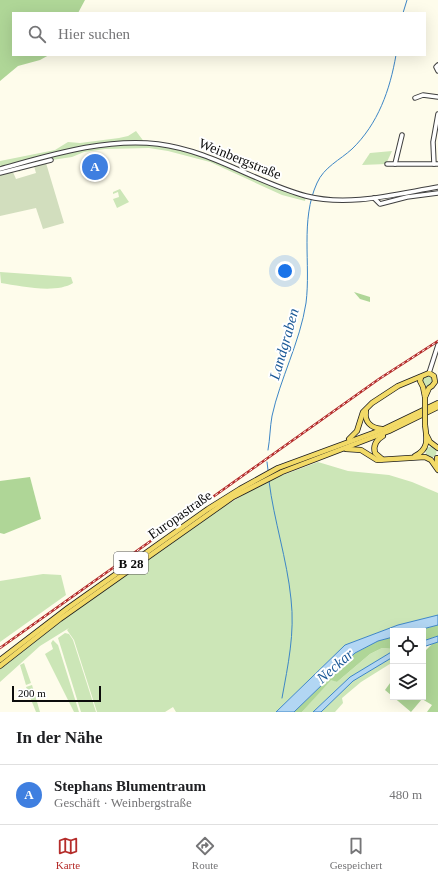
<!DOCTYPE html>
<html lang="de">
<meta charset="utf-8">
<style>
body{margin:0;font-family:Georgia,serif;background:#f6f6f6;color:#202124}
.controls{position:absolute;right:12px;bottom:12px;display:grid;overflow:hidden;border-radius:0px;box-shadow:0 4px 16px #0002}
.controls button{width:36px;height:36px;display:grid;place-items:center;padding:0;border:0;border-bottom:1px solid #e0e0e0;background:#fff;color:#202124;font:20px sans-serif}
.scale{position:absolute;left:12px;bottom:10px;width:89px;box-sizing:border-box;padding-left:4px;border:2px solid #0c0c0c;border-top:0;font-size:11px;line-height:14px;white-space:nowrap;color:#0c0c0c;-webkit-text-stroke:3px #fff;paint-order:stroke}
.you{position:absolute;left:285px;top:271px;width:14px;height:14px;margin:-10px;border:3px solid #fff;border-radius:50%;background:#1a73e8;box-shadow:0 0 0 6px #1a73e833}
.badge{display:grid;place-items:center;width:26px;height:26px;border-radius:50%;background:#b52d2b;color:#fff;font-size:13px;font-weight:700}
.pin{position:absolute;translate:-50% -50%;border:2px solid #fff;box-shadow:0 1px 4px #0006}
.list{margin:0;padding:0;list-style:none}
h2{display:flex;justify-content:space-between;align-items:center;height:52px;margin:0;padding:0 16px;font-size:17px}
h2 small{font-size:13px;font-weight:400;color:#757577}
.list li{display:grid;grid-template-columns:26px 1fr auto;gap:12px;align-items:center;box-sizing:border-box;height:60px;padding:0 16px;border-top:1px solid #e0e0e0}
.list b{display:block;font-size:15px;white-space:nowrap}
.list p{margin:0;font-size:13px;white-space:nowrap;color:#757577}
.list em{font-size:13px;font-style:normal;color:#757577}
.icon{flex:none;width:22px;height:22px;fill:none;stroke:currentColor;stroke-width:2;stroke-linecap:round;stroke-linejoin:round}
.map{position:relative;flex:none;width:438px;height:712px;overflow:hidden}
.search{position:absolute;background:#fff;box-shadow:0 4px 16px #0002;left:12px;right:12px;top:12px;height:44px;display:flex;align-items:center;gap:10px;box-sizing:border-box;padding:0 14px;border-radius:0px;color:#757577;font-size:15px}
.sheet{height:112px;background:#fff}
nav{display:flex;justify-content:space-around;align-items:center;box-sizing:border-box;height:56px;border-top:1px solid #e0e0e0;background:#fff;font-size:11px;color:#757577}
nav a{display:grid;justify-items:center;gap:2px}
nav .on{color:#b52d2b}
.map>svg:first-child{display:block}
</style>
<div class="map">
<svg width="438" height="712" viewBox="0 0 438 712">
<rect width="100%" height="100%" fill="#fefceb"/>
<!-- green -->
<g fill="#cce6b7">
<polygon points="136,131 145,143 188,150 263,181 306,196 305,201 282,195 210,162 168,151 149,148 105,149 84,152 72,157 45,161 46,163 21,170 19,172 18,170 13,172 12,170 0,173 0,161 55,150 68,142 80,143 119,138 128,136"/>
<polygon points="392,151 386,164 362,165 370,153"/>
<polygon points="120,189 129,202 117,208 113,199 119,197 118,192 113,194 113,192"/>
<path d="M0 272 71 277 73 283C56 294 20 286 1 283Z"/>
<circle cx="428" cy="381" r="5.5"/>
<circle cx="431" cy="452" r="5.5"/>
<polygon points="318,462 348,471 389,475 412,482 438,493 438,615 398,625 345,645 276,712 176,712 173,707 165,712 97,712 74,640 67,630 69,628 40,646 0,682 0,668 55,624 218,510 267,481"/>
<polygon points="43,574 61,575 66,595 0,642 0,581"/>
<polygon points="65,633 69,634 73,640 96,712 81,712 58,638"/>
<polygon points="53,640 58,645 79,712 74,712 45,654 53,649 51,643"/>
<polygon points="382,648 393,649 393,651 350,677 313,712 302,712 331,679 337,682 370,654"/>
<polygon points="393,657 393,662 361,682 342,698 343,703 335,712 321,712 353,681"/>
<polygon points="24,663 31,683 26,685 20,665"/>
<polygon points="32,685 40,712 36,712 26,687"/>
</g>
<!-- forest -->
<g fill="#afd697">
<polygon points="0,0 85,0 78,13 13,13 13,55 49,55 40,60 18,66 0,81"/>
<polygon points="354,292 370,297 370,302 360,299"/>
<polygon points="30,477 41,519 4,534 0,533 0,481"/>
<polygon points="438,625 438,636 423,641 423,631 415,631"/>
<polygon points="393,637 393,649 382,648 370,654 337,682 331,680 302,712 294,712 355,653 378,641"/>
<polygon points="438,642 438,712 427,712 432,705 422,699 411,712 385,690 393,679 393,697 423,697 423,653 433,643"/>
</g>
<!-- cemetery -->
<polygon fill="#d2debe" points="46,163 64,223 43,229 36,208 0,216 0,173 12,170 16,179 36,173 34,166"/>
<!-- water -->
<g fill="#b2d6f3" stroke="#3d86c6">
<polygon points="438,615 438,625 415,631 393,631 393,637 378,641 355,653 294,712 276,712 345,645 398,625"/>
<polygon points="438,636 438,642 423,647 423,641"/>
<polygon points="393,651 393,657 353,681 321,712 313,712 350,677"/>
</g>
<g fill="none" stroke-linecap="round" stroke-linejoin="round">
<!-- stream -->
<g stroke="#3d86c6" stroke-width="1">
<polyline points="403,13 407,0"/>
<path d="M268 450C270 439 270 427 272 416 280 379 300 342 306 303 311 264 300 220 317 183 324 167 340 160 352 149 378 124 390 90 396 55"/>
<polyline points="267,462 268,470"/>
<path d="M269 481C274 521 287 559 291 599 295 633 288 665 282 698"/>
</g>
<!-- minor casing -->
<g stroke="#3f3f3f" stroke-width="5.5">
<g id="minor">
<polyline points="438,65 436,67 438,71"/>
<polyline points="415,98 423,95 438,97"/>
<polyline points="387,164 438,164"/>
<polyline points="395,164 402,135"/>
<polyline points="434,164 433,142 438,114"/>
<path d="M0 169C51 155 104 138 158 144 213 151 254 182 306 196 349 207 396 194 438 187"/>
<polyline points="0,173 51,160"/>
<polyline points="374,198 380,204 407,197 438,193"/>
<polyline points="429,373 438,345"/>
</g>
</g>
<!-- major casing -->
<g stroke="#1d1d1d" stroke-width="6">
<g id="major">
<polyline points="421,377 420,381 423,387 425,397"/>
<path d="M366 411C364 422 371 428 382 429"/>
<polyline points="427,436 430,442 438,448"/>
<polyline points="349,439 357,431 363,412 372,403 398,386 429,373 434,376 435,382 432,386 429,388 425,397"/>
<polyline points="346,449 361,450 377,460 425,457 431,460 438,470"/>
<path d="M415 456C429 449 427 439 425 425"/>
<polyline points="437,458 437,467"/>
<path d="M382 459 375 453C373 446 376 440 383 436"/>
<polyline points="0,660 68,608 208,509 240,489 278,468 384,429 438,403"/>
<polyline points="0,666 60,619 233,497 282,472 389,431 438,407"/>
</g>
</g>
<!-- minor -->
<use href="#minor" stroke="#fff" stroke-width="3.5"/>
<!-- major -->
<use href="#major" stroke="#f2da67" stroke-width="4.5"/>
<!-- rail casing -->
<g stroke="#b52d2b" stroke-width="2.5">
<polyline id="rail" points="0,648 379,379 438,341"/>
</g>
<!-- rail -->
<use href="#rail" stroke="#fff" stroke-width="1" stroke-dasharray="3" stroke-linecap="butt"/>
<!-- major-bridge casing -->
<g stroke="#1d1d1d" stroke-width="6" stroke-linecap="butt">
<polyline id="major-bridge" points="425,397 425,425"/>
</g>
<!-- major-bridge -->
<use href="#major-bridge" stroke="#f2da67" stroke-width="4.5"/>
</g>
<g text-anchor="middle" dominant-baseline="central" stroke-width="4" stroke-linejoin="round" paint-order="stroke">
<!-- shield labels -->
<rect fill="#fff" stroke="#555" stroke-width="1" x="114" y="552" width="34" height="22" rx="3"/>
<g font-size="13" font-weight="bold" fill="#0c0c0c">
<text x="131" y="563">B 28</text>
</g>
<!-- street labels -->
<g font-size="14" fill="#0c0c0c" stroke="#fff">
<text transform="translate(240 159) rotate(22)">Weinbergstraße</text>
<text transform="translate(180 515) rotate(-35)">Europastraße</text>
</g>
<!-- water labels -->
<g font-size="15" font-style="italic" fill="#1b5997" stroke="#fff">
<text transform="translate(284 344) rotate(-74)">Landgraben</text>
<text transform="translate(335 666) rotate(-41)">Neckar</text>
</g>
</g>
</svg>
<div class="controls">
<button><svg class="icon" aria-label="locate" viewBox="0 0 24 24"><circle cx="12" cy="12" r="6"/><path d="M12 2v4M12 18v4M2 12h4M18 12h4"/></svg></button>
<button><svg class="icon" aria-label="layers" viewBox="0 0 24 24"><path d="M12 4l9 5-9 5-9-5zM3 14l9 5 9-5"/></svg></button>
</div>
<div class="scale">200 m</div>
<div class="you"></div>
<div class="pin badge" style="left:95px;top:167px;background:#3f7fe0">A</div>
<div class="search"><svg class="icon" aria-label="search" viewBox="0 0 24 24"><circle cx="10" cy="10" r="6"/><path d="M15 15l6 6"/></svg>Hier suchen</div>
</div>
<section class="sheet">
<h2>In der Nähe<small></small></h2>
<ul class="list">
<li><span class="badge" style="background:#3f7fe0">A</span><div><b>Stephans Blumentraum</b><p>Geschäft · Weinbergstraße</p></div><em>480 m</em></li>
</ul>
</section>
<nav>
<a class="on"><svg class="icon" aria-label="map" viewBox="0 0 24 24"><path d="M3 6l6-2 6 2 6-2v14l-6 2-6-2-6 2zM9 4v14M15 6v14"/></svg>Karte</a>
<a><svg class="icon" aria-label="directions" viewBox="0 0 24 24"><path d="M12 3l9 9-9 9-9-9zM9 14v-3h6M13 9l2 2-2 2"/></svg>Route</a>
<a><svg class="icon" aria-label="saved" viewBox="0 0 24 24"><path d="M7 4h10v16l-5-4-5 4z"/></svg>Gespeichert</a>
</nav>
